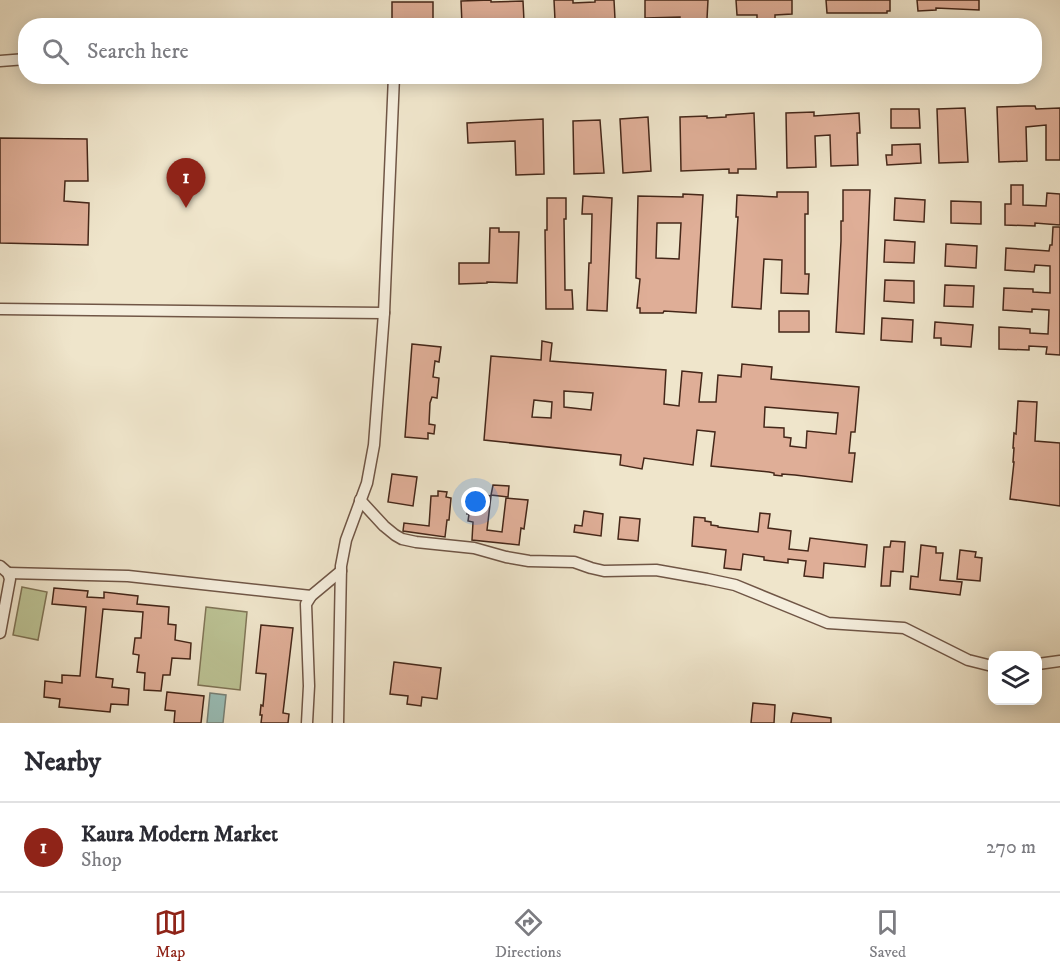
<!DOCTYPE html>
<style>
body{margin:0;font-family:"IM FELL DW Pica",serif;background:#f2f2f3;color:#2b2b33}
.controls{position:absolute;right:18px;bottom:18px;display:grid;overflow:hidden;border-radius:12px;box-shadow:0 3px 15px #0003}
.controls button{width:54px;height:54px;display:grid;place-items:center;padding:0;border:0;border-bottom:2px solid #e1e1e2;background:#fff;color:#2b2b33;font:30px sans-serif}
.you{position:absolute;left:476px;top:502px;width:21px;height:21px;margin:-15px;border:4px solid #fff;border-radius:50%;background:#1a73e8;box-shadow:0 0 0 9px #1a73e833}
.badge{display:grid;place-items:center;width:39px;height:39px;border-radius:50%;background:#8f2418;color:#fff;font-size:20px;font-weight:700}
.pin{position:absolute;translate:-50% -50px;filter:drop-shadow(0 2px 3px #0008)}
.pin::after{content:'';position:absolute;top:32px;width:21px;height:18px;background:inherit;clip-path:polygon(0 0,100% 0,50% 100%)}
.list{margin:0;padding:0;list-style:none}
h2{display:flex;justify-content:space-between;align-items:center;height:78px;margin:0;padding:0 24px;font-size:26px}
h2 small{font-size:20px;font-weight:400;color:#7c7c81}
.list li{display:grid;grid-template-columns:39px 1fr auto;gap:18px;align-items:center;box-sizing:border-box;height:90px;padding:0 24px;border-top:2px solid #e1e1e2}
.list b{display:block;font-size:22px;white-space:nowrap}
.list p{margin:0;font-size:20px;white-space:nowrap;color:#7c7c81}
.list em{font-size:20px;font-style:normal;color:#7c7c81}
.icon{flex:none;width:33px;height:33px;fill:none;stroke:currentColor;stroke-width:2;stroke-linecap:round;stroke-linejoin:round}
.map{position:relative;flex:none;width:1060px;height:723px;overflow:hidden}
.search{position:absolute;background:#fff;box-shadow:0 3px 15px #0003;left:18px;right:18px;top:18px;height:66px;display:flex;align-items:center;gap:15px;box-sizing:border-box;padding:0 21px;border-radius:24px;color:#7c7c81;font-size:22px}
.sheet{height:168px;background:#fff}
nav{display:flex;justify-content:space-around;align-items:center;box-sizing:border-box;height:84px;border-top:2px solid #e1e1e2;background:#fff;font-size:16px;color:#7c7c81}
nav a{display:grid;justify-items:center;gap:3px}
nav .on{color:#8f2418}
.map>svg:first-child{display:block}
</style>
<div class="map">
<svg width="1060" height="723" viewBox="0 0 1060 723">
<rect width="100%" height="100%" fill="#efe5cb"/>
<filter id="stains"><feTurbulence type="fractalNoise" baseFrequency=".00333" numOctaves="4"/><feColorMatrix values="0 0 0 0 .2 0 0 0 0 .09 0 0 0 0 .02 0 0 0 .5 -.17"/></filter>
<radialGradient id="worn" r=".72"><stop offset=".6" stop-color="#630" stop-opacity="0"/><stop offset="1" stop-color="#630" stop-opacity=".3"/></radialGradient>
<!-- green -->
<g fill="#bcc395" stroke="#807557" stroke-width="1.5">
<polygon points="22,587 47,592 38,640 13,635"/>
<polygon points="206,607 247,612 240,690 198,685"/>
</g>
<!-- water -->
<polygon fill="#9abfb8" stroke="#788278" stroke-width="1.5" points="210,693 226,695 223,723 207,723"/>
<!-- building -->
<g fill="#dfae97" stroke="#452719" stroke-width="1.5" fill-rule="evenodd">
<polygon points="491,0 491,2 523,1 524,21 492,21 492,24 462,25 461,1"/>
<polygon points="554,0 573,0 573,3 595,2 595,0 614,0 615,19 555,20"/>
<polygon points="645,0 708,0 707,19 680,19 680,17 645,18"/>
<polygon points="736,0 792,0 792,14 775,15 775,19 757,20 757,15 737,15"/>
<polygon points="826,0 890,0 890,11 887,11 887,13 827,13"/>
<polygon points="917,0 979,0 979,10 936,8 936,10 918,11"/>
<rect x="392" y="2" width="41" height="24"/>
<polygon points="1026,106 1035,106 1036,109 1060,108 1060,160 1046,160 1046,125 1026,127 1027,161 999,162 997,107"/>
<polygon points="965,108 968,162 939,163 937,109"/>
<polygon points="891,109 919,109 920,128 891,128"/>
<polygon points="814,112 814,116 859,113 860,133 857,133 858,165 831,166 830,135 815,136 816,167 787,168 786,113"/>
<polygon points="754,113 756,169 738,169 738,173 729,173 729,169 681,171 680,117 707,116 707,118 726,117 726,115"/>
<polygon points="648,117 651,171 623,173 620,119"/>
<polygon points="543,119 544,174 516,175 515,141 468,143 467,123"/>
<polygon points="600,120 604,173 574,174 573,121"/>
<polygon points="0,138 87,139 88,181 65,181 64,201 89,203 88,245 0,243"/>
<polygon points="920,144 921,163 887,165 886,155 892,155 892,145"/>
<polygon points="1011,185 1023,185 1023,205 1046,206 1047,193 1060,194 1060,225 1035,223 1035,226 1005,225 1005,204 1011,204"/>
<polygon points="843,190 870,190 864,334 836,332 841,241 841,221 843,221"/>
<polygon points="777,192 808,192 808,214 805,214 805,274 809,274 808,294 781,293 782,260 764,259 761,309 732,307 738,217 736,217 737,195 777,197"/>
<path d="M683 194 703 195 696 313 664 311 663 313H640V308H637L640 279 636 278 638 196 683 197ZM657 223H681L679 259 656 258Z"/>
<polygon points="583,196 612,198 607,311 587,310 589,263 591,263 592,214 582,214"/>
<polygon points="547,198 566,198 566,219 564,219 565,290 572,290 573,309 546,309 545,230 547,230"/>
<polygon points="895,198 925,200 924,222 894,220"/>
<polygon points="951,201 981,202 981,224 951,223"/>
<polygon points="1053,227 1060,227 1060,355 1046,354 1047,347 1029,346 1029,350 999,349 999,327 1030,329 1030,333 1048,334 1049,310 1032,309 1032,312 1003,310 1004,288 1033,289 1033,292 1050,293 1050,266 1035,265 1034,272 1005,270 1006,248 1049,251 1050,245 1052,245"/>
<polygon points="490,228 499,228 499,232 519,232 517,283 487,282 487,283 459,284 459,263 489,263"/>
<polygon points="885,240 915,242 914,263 884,262"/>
<polygon points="946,244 977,246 976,268 945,266"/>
<polygon points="885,280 914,281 914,303 884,301"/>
<polygon points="945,285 974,286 973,307 944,306"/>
<rect x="779" y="311" width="30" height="21"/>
<polygon points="882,318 913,320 912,342 881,340"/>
<polygon points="935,322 973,325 971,347 941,345 941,338 934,338"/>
<path d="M542 341 552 343 550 361 666 370 664 404 679 406 682 371 702 373 699 402H716L718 375 741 377 742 364 772 367 771 379 859 387 855 432H851L849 453H855L852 482 795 475 782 474V476L774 475V473L769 472 711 466 715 432 697 430 693 465 644 458 642 469 620 465 621 455 484 440 491 356 541 360ZM564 391 593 393 591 410 564 407ZM534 400 552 402 551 418 532 417ZM765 407 838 413 836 434 807 431 806 448 790 446 791 438 784 437V428L764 427Z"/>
<polygon points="412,344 441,347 439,362 435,361 433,377 439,378 437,398 432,397 430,403 429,424 435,425 434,434 428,433 428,439 405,437"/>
<polygon points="1018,401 1037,402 1035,441 1060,443 1060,506 1010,499 1014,462 1013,462 1014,448 1013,448 1014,433 1016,434"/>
<polygon points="392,474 417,477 413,506 388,502"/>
<polygon points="493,485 509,486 508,497 491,495"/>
<polygon points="438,491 447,492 446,497 451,498 449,520 447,520 445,537 403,531 404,523 429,526 431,496 438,496"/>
<polygon points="476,494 491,496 487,530 502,532 506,498 528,500 524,529 521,528 519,545 472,540 473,522 468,521 469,514 467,514 469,499 475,500"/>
<polygon points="584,511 603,514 601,536 574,532 575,525 582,526"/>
<polygon points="760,513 770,514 768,528 791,531 789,549 808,551 810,538 867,545 865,567 824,563 823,578 804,576 806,561 788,559 788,563 764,560 764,557 743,554 741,570 724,568 726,550 692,546 694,517 705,518 705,521 711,522 711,525 718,526 718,527 758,532"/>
<polygon points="620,517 640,519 638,541 618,539"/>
<polygon points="891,541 905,542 903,572 891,571 890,586 881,586 884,547 890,547"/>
<polygon points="921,545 936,547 936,553 943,553 940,580 962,582 960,595 910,589 911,576 918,577"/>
<polygon points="960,550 976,552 975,557 982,558 980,581 957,579"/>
<polygon points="54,588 88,591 87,597 104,598 104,592 138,596 137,604 169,607 168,624 176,625 175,640 191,643 190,659 172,658 170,675 163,675 161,691 144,690 145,673 137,672 139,655 133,654 135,638 141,638 143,612 103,609 96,677 113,679 112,687 129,689 128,705 111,704 110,712 59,707 60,699 44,697 45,681 62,683 62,675 80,676 86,607 52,604"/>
<polygon points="261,625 293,628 283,713 289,714 288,723 261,723 262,715 260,715 261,705 263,706 266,674 256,673"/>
<polygon points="394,662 441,668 437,699 422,697 421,706 407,704 408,696 390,694"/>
<polygon points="167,692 204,696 201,723 174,723 175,711 165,710"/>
<polygon points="753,703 775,705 774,723 751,723"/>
<polygon points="793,713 831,718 831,723 791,723"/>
</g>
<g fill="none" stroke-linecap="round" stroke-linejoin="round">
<!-- street casing -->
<g stroke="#705646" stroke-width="13">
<g id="street">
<polyline points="0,61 26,59"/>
<polyline points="0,309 384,313"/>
<polyline points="360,500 384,526 395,535 402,539 416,542 474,548 506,557 529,561 574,562 591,568 604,571 656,570 707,579 735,585 828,623 904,628 968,660 992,666"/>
<polyline points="0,566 8,573 10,579 0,633"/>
<polyline points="8,573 128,576 311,596"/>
<polyline points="1038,664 1060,661"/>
<polyline points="307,723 309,686 306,604 311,596 341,571"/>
<polyline points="338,723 341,566 346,540 367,483 374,445 384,313 394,76"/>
</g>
</g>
<!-- street -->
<use href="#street" stroke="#f5eedd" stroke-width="10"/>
</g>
<rect width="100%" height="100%" filter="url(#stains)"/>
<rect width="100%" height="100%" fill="url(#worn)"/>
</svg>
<div class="controls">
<button><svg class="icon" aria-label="layers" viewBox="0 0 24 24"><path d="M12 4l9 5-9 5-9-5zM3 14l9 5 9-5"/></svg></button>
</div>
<div class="you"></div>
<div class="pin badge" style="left:186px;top:208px">1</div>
<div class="search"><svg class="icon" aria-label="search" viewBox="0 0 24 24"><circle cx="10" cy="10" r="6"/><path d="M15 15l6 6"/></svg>Search here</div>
</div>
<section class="sheet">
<h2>Nearby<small></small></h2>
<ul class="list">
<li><span class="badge">1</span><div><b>Kaura Modern Market</b><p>Shop</p></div><em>270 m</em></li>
</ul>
</section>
<nav>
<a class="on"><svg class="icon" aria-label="map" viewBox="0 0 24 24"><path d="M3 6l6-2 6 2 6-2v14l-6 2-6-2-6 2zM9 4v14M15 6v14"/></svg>Map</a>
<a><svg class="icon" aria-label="directions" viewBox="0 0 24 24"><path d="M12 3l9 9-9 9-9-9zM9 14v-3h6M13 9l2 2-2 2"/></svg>Directions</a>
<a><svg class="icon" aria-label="saved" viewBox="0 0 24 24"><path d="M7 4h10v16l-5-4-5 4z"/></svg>Saved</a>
</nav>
